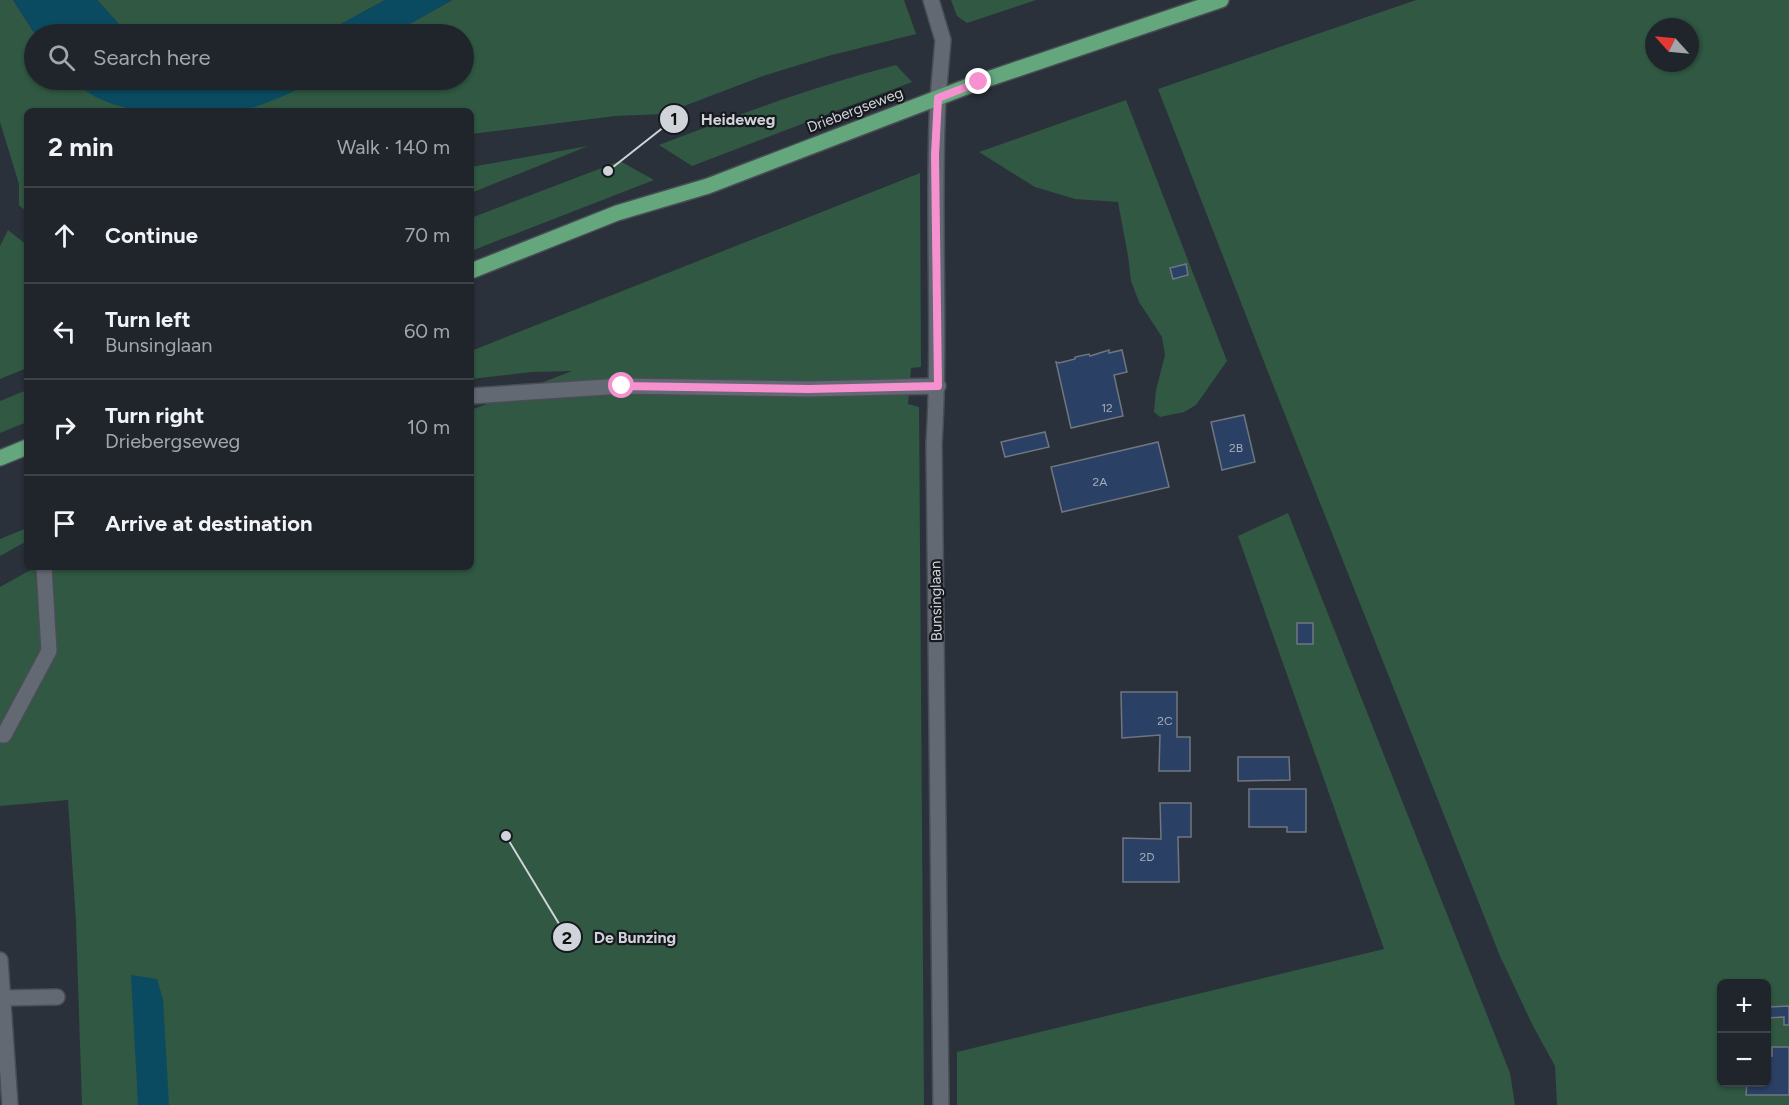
<!DOCTYPE html>
<meta charset="utf-8">
<style>
body{margin:0;font-family:Figtree,sans-serif;background:#2d3138;color:#f1f3f6}
.controls{position:absolute;right:18px;bottom:18px;display:grid;overflow:hidden;border-radius:9px;box-shadow:0 2px 4px #0004}
.controls button{width:54px;height:54px;display:grid;place-items:center;padding:0;border:0;border-bottom:2px solid #3d4248;background:#20252c;color:#f1f3f6;font:30px sans-serif}
.compass{position:absolute;left:1645px;top:18px;width:54px;height:54px;border-radius:50%;background:#20252c;box-shadow:0 2px 4px #0004;rotate:297deg}
.stop{position:absolute;width:18px;height:18px;margin:-14px;border:4px solid #f690cf;border-radius:50%;background:#fff}
.stop.end{background:#f690cf;border-color:#fff;box-shadow:0 2px 6px #0008}
.list{margin:0;padding:0;list-style:none}
h2{display:flex;justify-content:space-between;align-items:center;height:78px;margin:0;padding:0 24px;font-size:26px}
h2 small{font-size:20px;font-weight:400;color:#a2a5a9}
.list li{display:grid;grid-template-columns:39px 1fr auto;gap:18px;align-items:center;box-sizing:border-box;height:96px;padding:0 24px;border-top:2px solid #3d4248}
.list b{display:block;font-size:22px;white-space:nowrap}
.list p{margin:0;font-size:20px;white-space:nowrap;color:#a2a5a9}
.list em{font-size:20px;font-style:normal;color:#a2a5a9}
.icon{flex:none;width:33px;height:33px;fill:none;stroke:currentColor;stroke-width:2;stroke-linecap:round;stroke-linejoin:round}
.map{position:relative;flex:none;width:1789px;height:1105px;overflow:hidden}
.search{position:absolute;background:#20252c;box-shadow:0 2px 4px #0004;left:24px;top:24px;width:450px;height:66px;display:flex;align-items:center;gap:15px;box-sizing:border-box;padding:0 21px;border-radius:33px;color:#a2a5a9;font-size:22px}
.panel{position:absolute;background:#20252c;box-shadow:0 2px 4px #0004;left:24px;top:108px;width:450px;height:462px;border-radius:9px}
.map>svg:first-child{display:block}
</style>
<div class="map">
<svg width="1789" height="1105" viewBox="0 0 1789 1105">
<rect width="100%" height="100%" fill="#2b313a"/>
<!-- green -->
<g fill="#305842" fill-rule="evenodd">
<path d="M0 0H13L35 34 34 80H73C90 96 114 104 136 111H27V212L19 205V184L0 122Z"/>
<polygon points="97,0 385,0 323,34 128,34"/>
<polygon points="452,0 904,0 916,34 828,56 763,76 663,114 615,116 471,134 471,111 239,111 316,80 464,80 464,34 392,34"/>
<polygon points="951,0 1036,0 967,23 957,16"/>
<path d="M1416 0H1789V1105H1557L1555 1066 1532 1024 1500 956 1268 372 1158 89ZM1654 27H1690V63H1654ZM1722 984H1766V1082H1722Z"/>
<path d="M896 65 912 82 692 166 659 145C737 115 815 86 896 65Z"/>
<polygon points="1126,100 1227,361 1196,405 1184,412 1160,417 1154,412 1156,390 1165,355 1162,337 1139,302 1131,281 1128,256 1118,202 1075,199 1035,187 979,152"/>
<polygon points="588,146 471,193 471,167"/>
<polygon points="620,161 654,180 471,251 471,218"/>
<polygon points="920,173 921,367 911,368 908,404 919,407 924,1105 82,1105 76,922 68,800 0,806 0,587 36,567 471,567 471,410 572,371 531,372 471,379 471,351"/>
<polygon points="8,230 27,245 27,368 0,379 0,246"/>
<polygon points="27,390 27,422 0,433 0,401"/>
<polygon points="1288,513 1510,1073 1515,1105 957,1105 957,1052 1384,949 1238,536"/>
<polygon points="27,528 27,541 0,556 0,539"/>
</g>
<!-- water -->
<g fill="#0a4b61">
<polygon points="13,0 97,0 128,34 35,34"/>
<polygon points="385,0 452,0 392,34 323,34"/>
<path d="M73 80H316C296 91 263 106 240 111 227 113 211 111 198 111 152 111 109 115 73 80Z"/>
<polygon points="131,975 157,979 163,999 169,1105 138,1105"/>
</g>
<!-- building -->
<g fill="#2b4065" stroke="#6f7680" stroke-width="1.5">
<polygon points="1186,264 1188,275 1173,279 1170,268"/>
<polygon points="1109,350 1109,353 1122,350 1127,372 1114,375 1123,416 1071,428 1056,362 1059,363 1075,359 1075,357 1089,354 1090,356"/>
<polygon points="1244,415 1255,462 1222,470 1211,422"/>
<polygon points="1045,432 1049,447 1005,457 1001,442"/>
<polygon points="1158,442 1169,487 1062,512 1051,467"/>
<rect x="1297" y="623" width="16" height="21"/>
<polygon points="1121,692 1177,692 1177,737 1190,737 1190,771 1159,771 1160,735 1122,738"/>
<polygon points="1238,757 1289,757 1290,780 1238,781"/>
<polygon points="1249,789 1306,789 1306,832 1287,832 1287,827 1249,827"/>
<polygon points="1160,803 1191,803 1191,837 1178,837 1179,882 1123,882 1123,838 1161,839"/>
<polygon points="1789,1006 1789,1025 1784,1025 1784,1017 1766,1018 1766,1007"/>
<polygon points="1772,1047 1789,1047 1789,1095 1746,1095 1747,1082 1766,1082 1766,1056 1772,1056"/>
</g>
<g fill="none" stroke-linecap="round" stroke-linejoin="round">
<!-- service casing -->
<g stroke="#494d55" stroke-width="18">
<g id="service">
<polyline points="471,396 622,386 809,389 938,386"/>
<polyline points="0,735 4,735 49,651 44,567"/>
<polyline points="0,960 10,1105"/>
<polyline points="3,998 57,997"/>
</g>
</g>
<!-- minor casing -->
<g stroke="#494d55" stroke-width="18">
<path id="minor" d="M938 98C932 213 941 329 934 444L941 1105"/>
</g>
<!-- tertiary casing -->
<g stroke="#494d55" stroke-width="18">
<polyline id="tertiary" points="931,0 943,40 938,98"/>
</g>
<!-- primary casing -->
<g stroke="#494d55" stroke-width="18">
<g id="primary">
<polyline points="471,271 617,213 708,186 979,82 1221,0"/>
<polyline points="0,458 27,447"/>
</g>
</g>
<!-- service -->
<use href="#service" stroke="#626973" stroke-width="15"/>
<!-- minor -->
<use href="#minor" stroke="#626973" stroke-width="15"/>
<!-- tertiary -->
<use href="#tertiary" stroke="#626973" stroke-width="15"/>
<!-- primary -->
<use href="#primary" stroke="#64a77d" stroke-width="15"/>
</g>
<g fill="none" stroke-linecap="round" stroke-linejoin="round">
<!-- route -->
<polyline stroke="#f690cf" stroke-width="8" points="622,386 809,389 938,386 935,155 938,98 979,82"/>
</g>
<g text-anchor="middle" dominant-baseline="central" stroke-width="4.5" stroke-linejoin="round" paint-order="stroke">
<!-- number labels -->
<g font-size="12" fill="#a7aebc">
<text x="1107" y="408">12</text>
<text x="1236" y="448">2B</text>
<text x="1100" y="482">2A</text>
<text x="1165" y="721">2C</text>
<text x="1147" y="857">2D</text>
</g>
<!-- street labels -->
<g font-size="15" fill="#d0d3d9" stroke="#16191d">
<text transform="translate(855 110) rotate(-21)">Driebergseweg</text>
<text transform="translate(936 601) rotate(-91)">Bunsinglaan</text>
</g>
</g>
<!-- callouts -->
<path fill="none" stroke="#d0d3d9" stroke-width="2" d="M608 171L674 119M506 836L567 937"/>
<g fill="#d0d3d9" stroke="#16191d" stroke-width="2">
<circle cx="608" cy="171" r="6"/>
<circle cx="506" cy="836" r="6"/>
<circle cx="674" cy="119" r="15"/>
<circle cx="567" cy="937" r="15"/>
</g>
<g font-size="18" text-anchor="middle" font-weight="bold" fill="#111">
<text x="674" y="125">1</text>
<text x="567" y="944">2</text>
</g>
<g font-size="16" text-anchor="middle" font-weight="bold" fill="#d0d3d9" stroke="#16191d" stroke-width="4.5" stroke-linejoin="round" paint-order="stroke">
<text x="738" y="125">Heideweg</text>
<text x="635" y="943">De Bunzing</text>
</g>
</svg>
<div class="controls">
<button>+</button>
<button>−</button>
</div>
<svg class="compass" viewBox="-18 -18 36 36"><path d="M0-13l5 13h-10z" fill="#e53935"/><path d="M0 13l5-13h-10z" fill="#a2a5a9"/></svg>
<div class="stop" style="left:622px;top:386px"></div>
<div class="stop end" style="left:979px;top:82px"></div>
<div class="search"><svg class="icon" aria-label="search" viewBox="0 0 24 24"><circle cx="10" cy="10" r="6"/><path d="M15 15l6 6"/></svg>Search here</div>
<section class="panel">
<h2>2 min<small>Walk · 140 m</small></h2>
<ul class="list">
<li><svg class="icon" aria-label="ahead" viewBox="0 0 24 24"><path d="M12 20V5M6 11l6-6 6 6"/></svg><div><b>Continue</b></div><em>70 m</em></li>
<li><svg class="icon" aria-label="left" viewBox="0 0 24 24"><path d="M17 20v-9H6M10 6l-5 5 5 5"/></svg><div><b>Turn left</b><p>Bunsinglaan</p></div><em>60 m</em></li>
<li><svg class="icon" aria-label="right" viewBox="0 0 24 24"><path d="M7 20v-9h11M14 6l5 5-5 5"/></svg><div><b>Turn right</b><p>Driebergseweg</p></div><em>10 m</em></li>
<li><svg class="icon" aria-label="arrive" viewBox="0 0 24 24"><path d="M6 21V4h12l-3 4 3 4H6"/></svg><div><b>Arrive at destination</b></div></li>
</ul>
</section>
</div>
